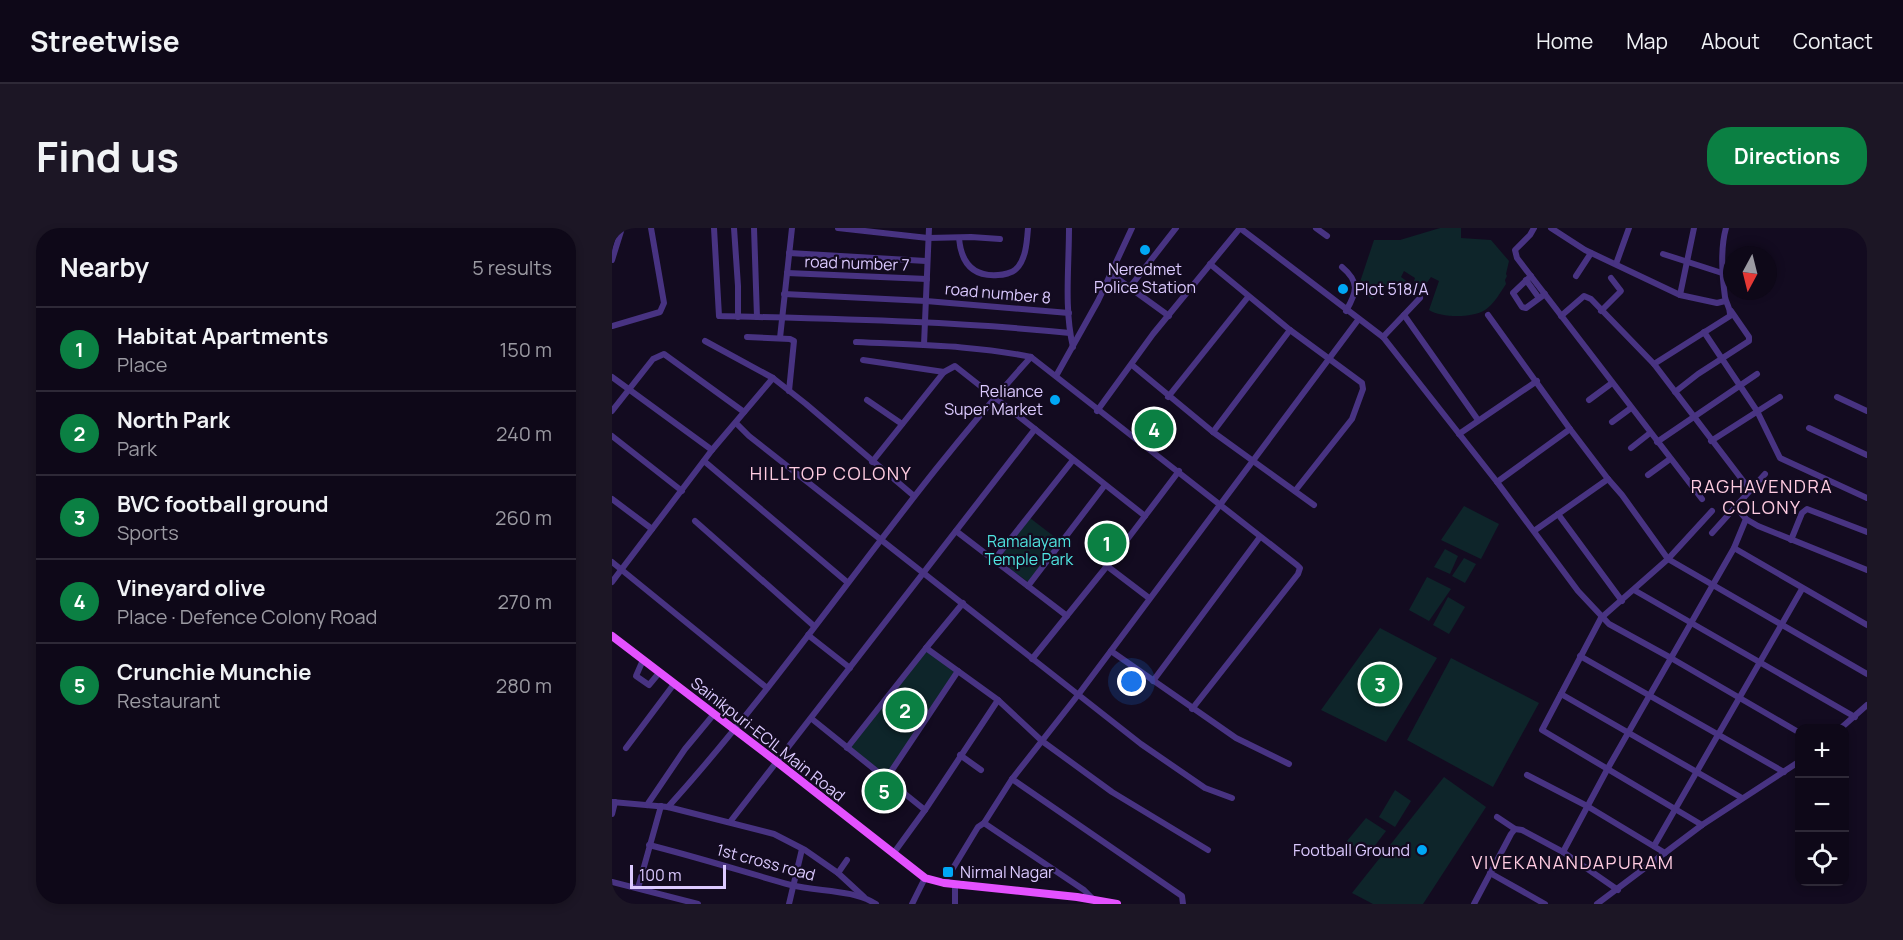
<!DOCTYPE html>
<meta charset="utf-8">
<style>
body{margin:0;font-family:Manrope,sans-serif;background:#1c1625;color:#f1f3f6}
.controls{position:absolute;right:18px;bottom:18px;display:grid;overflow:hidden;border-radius:12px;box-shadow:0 3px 9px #0003}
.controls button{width:54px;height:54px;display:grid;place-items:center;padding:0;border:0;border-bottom:2px solid #2e2937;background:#0e0818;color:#f1f3f6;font:30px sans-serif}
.compass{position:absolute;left:1111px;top:18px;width:54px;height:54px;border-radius:50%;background:#0e0818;box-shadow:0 3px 9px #0003;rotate:187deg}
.scale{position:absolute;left:18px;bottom:15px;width:96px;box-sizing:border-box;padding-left:6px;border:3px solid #dccaff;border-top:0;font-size:16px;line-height:21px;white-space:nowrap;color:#dccaff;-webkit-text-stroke:4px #130b20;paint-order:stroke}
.you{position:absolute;left:520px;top:454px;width:21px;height:21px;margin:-15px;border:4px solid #fff;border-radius:50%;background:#1a73e8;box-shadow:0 0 0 9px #1a73e833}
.badge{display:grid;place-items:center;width:39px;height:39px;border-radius:50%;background:#0b8043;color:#fff;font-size:20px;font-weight:700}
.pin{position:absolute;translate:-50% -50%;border:3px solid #fff;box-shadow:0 2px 6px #0006}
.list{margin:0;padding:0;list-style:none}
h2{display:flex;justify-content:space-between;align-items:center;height:78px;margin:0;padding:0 24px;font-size:26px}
h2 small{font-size:20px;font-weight:400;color:#9b9aa2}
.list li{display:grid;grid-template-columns:39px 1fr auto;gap:18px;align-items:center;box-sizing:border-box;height:84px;padding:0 24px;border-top:2px solid #2e2937}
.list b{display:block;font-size:22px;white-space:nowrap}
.list p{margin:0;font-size:20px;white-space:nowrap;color:#9b9aa2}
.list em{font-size:20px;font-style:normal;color:#9b9aa2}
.icon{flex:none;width:33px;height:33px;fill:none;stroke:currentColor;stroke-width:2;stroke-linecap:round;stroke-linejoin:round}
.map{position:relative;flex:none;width:1255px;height:676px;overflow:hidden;border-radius:24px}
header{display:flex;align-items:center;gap:36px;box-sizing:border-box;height:84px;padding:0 30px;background:#0e0818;border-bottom:2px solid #2e2937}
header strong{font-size:28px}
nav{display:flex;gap:33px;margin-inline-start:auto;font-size:21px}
.intro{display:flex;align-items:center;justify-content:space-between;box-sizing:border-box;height:144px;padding:0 36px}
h1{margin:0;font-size:42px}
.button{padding:15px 27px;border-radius:24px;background:#0b8043;color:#fff;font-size:21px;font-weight:700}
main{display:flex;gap:36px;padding:0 36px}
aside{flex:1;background:#0e0818;border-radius:24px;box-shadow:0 3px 9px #0003}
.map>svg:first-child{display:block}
</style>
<header>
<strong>Streetwise</strong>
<nav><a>Home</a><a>Map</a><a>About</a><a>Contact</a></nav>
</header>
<div class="intro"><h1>Find us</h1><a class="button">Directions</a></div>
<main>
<aside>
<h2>Nearby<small>5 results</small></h2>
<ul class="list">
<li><span class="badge">1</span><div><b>Habitat Apartments</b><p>Place</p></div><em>150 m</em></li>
<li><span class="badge">2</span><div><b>North Park</b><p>Park</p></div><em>240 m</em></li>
<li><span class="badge">3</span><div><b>BVC football ground</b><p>Sports</p></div><em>260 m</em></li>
<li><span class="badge">4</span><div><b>Vineyard olive</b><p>Place · Defence Colony Road</p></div><em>270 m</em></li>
<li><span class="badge">5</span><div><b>Crunchie Munchie</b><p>Restaurant</p></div><em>280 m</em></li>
</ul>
</aside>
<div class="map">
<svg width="1255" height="676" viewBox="0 0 1255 676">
<rect width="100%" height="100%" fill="#130b20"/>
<!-- green -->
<g fill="#0e252a">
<path d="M828 0H849V10L879 12 897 33 894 46 895 48 893 52 894 56C888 65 882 76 873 82 860 90 830 90 817 82L827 53 819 49 811 60 802 53 803 50 792 43 789 49 804 60 796 69 780 53 760 71 746 60 762 12H788Z"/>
<polygon points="852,278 887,296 869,331 829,312"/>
<polygon points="418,290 448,313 416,354 386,332"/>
<polygon points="833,321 846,328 838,346 822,339"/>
<polygon points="852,330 864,336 853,355 840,348"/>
<polygon points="815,349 839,361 817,393 797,382"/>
<polygon points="836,369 853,379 837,406 821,397"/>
<polygon points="768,400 825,430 774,514 709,482"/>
<polygon points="314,420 346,443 274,551 235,520"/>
<polygon points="839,430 927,475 881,559 795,512"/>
<polygon points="832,549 874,579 811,676 761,676 740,665"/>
<polygon points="783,562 799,573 783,599 767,589"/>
<polygon points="754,590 774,603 755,628 735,613"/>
</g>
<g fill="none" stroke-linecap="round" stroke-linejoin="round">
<!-- minor -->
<g stroke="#483382" stroke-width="6">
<path d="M102 0 107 88C224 91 341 93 458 105"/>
<polyline points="122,0 126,58 126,89"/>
<polyline points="142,0 145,89"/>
<polyline points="226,0 316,10 359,9 388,11"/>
<path d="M457 0C457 39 452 81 461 119"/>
<polyline points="628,0 771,109 885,254 966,363 997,396 1059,430 1188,505"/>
<polyline points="704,0 715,8"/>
<polyline points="922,0 918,7 903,22 905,30 1090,271"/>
<polyline points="939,0 973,22 1068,67 1105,75 1113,73"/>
<path d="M347 10C349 34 360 49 386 47 391 47 400 45 404 41 414 32 415 13 416 0"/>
<polyline points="177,25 314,33"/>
<polyline points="1051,26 1110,45"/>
<polyline points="0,32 10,0"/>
<polyline points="598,36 678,102 750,155 751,161 740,191 683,263"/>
<polyline points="1004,36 1017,0"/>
<path d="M730 39C748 54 745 64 734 83"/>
<polyline points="175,45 315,51"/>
<polyline points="499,46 557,88"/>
<polyline points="919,48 901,65 910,79 914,80 933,66"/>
<polyline points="964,48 979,25"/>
<polyline points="914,52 927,70"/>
<polyline points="518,59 564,0"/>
<polyline points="172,66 314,73 457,85"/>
<polyline points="1068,67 1082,0"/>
<polyline points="989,83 1009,63 999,50"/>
<polyline points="792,87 866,192"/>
<polyline points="876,87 958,201 996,251 1010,267 1056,331 1255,446"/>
<polyline points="949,88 972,68 979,71 1042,136 1138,262"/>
<polyline points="0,98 48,84 52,75 39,0"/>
<polyline points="1092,104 1145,183 1168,230 1255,270"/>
<polyline points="135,109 178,111 182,113 177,163"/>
<polyline points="771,109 808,70"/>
<polyline points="168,110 180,0"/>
<polyline points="93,113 161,150 194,176 302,268"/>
<path d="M244 114C302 117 362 117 419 129L685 337 688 340 686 346 580 481"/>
<polyline points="312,117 317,0"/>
<polyline points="251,132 332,144"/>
<path d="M1042 136 1118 88C1119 80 1114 76 1113 69 1110 47 1108 21 1114 0"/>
<polyline points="520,137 601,204 702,277"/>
<polyline points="444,148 486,73 520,0"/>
<polyline points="0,149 100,222"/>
<polyline points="1063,164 1086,146 1137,113 1137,109 1119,83"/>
<polyline points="556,169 636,69"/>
<polyline points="1225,169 1255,183"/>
<polyline points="255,172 290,196"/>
<polyline points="977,172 1000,155"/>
<polyline points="0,183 41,131 52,126 132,184"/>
<polyline points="485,183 541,106 628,0"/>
<polyline points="1000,194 1019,180"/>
<polyline points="124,195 137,208 529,516 593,560 620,570"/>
<polyline points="1197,200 1255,227"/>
<polyline points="601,204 678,102"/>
<polyline points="847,206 925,153"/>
<polyline points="0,208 70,263"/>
<polyline points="1099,213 1168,169"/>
<polyline points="1045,214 1145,146"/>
<polyline points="1019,220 1038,205"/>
<polyline points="92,233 235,354"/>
<polyline points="260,234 332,144 343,138 533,288 495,338 537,370"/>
<polyline points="1036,247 1058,231"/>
<polyline points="885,254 958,201"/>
<polyline points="0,271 40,301"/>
<polyline points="946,286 1010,373"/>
<polyline points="533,288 567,243"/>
<polyline points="1134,291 1146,298 1255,342"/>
<polyline points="83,293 202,398"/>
<polyline points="344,303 455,388"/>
<polyline points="922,303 996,251"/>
<polyline points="1100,305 1153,246"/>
<polyline points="1179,312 1190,285 1195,281 1255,304"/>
<polyline points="1122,320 1255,397"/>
<polyline points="382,332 461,232"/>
<polyline points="0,334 155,460"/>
<polyline points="0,354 100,222 161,150"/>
<polyline points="416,358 493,257"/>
<polyline points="1022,362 1243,489"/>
<polyline points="351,375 314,420 386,472 430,513 500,564 596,622"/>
<polyline points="196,407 238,440"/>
<polyline points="499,423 624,510 677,536"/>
<polyline points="968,428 1172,544"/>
<polyline points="420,431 495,338"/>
<polyline points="31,432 24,448 37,457 47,445"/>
<polyline points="541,453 648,309"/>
<polyline points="949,466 1130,570"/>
<polyline points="200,491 313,582 281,626"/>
<polyline points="1229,500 1255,477"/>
<polyline points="14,520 62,456"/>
<polyline points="235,520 314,420"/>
<polyline points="348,527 369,542"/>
<polyline points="915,547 975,578 1053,625"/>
<polyline points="274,551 346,443"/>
<polyline points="400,551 570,668 571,676"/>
<polyline points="0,574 56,579 162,606 193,622 226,645 252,669"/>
<polyline points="35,577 73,521 102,486"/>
<path d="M56 579C185 436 289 271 419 129"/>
<polyline points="313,582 386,472"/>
<polyline points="0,586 3,574"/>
<polyline points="885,589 903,601 910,602 951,624 1006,662"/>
<polyline points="118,594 423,201"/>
<polyline points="372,595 472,662 481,671"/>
<polyline points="1090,597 930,502 989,390 1056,331 1100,283"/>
<path d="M37 617C85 629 132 644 179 657 207 664 240 661 264 676"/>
<polyline points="1042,618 1190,361"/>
<polyline points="951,624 996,540 1122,320 1134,291 1124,279"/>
<polyline points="226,645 235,632"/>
<polyline points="878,645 933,676"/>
<polyline points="0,654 86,676"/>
<polyline points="332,655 366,599 372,595 400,551 466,467 746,92"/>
<polyline points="343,656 343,676"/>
<polyline points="26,660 49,578"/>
<polyline points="177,676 190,621"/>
<polyline points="300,676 313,650"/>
<polyline points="862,676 899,606 903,601"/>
<polyline points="985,676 1090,597 1188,533"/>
</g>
<!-- major -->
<polyline stroke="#e451ff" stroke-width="8" points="0,408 165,534 313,650 332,655 465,669 505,676"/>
</g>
<!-- markers -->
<g fill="#00a7f5" stroke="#130b20" stroke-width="2">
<circle cx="533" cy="22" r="6"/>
<circle cx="731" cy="61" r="6"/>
<circle cx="443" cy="172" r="6"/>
<circle cx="810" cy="622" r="6"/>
<rect x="330" y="638" width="12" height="12" rx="3"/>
</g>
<g text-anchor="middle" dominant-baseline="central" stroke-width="4.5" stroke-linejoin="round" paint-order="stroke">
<!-- street labels -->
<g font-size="16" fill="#dccaff" stroke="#130b20">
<text transform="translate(245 35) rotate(2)">road number 7</text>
<text transform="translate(386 65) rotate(5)">road number 8</text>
<text transform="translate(156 511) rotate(38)">Sainikpuri-ECIL Main Road</text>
<text transform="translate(154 634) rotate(15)">1st cross road</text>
</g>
<!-- poi labels -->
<g font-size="16" fill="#dccaff" stroke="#130b20" text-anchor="start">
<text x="533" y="41" text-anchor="middle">Neredmet<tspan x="533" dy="18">Police Station</tspan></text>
<text x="743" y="61">Plot 518/A</text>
<text x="431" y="163" text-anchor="end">Reliance<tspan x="431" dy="18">Super Market</tspan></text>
<text x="798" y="622" text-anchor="end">Football Ground</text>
<text x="348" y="644">Nirmal Nagar</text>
</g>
<!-- park labels -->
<g font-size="16" fill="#50e5e1" stroke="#130b20">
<text x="417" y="313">Ramalayam<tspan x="417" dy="18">Temple Park</tspan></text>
</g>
<!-- neighbourhood labels -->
<g font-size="18" letter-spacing="1.5" fill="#ffcce1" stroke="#130b20">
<text x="219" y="245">HILLTOP COLONY</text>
<text x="1150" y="258">RAGHAVENDRA<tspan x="1150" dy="21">COLONY</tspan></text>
<text x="961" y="634">VIVEKANANDAPURAM</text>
</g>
</g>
</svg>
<div class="controls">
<button>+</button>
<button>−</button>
<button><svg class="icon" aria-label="locate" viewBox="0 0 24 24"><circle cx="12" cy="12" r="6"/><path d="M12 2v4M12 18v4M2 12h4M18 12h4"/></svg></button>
</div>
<svg class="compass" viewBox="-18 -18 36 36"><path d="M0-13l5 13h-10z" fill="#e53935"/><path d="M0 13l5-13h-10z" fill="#9b9aa2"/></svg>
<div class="scale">100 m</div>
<div class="you"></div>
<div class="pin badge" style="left:495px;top:315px">1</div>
<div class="pin badge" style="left:293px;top:482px">2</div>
<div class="pin badge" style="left:768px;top:456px">3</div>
<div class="pin badge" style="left:542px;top:201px">4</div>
<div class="pin badge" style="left:272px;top:563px">5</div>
</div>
</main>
